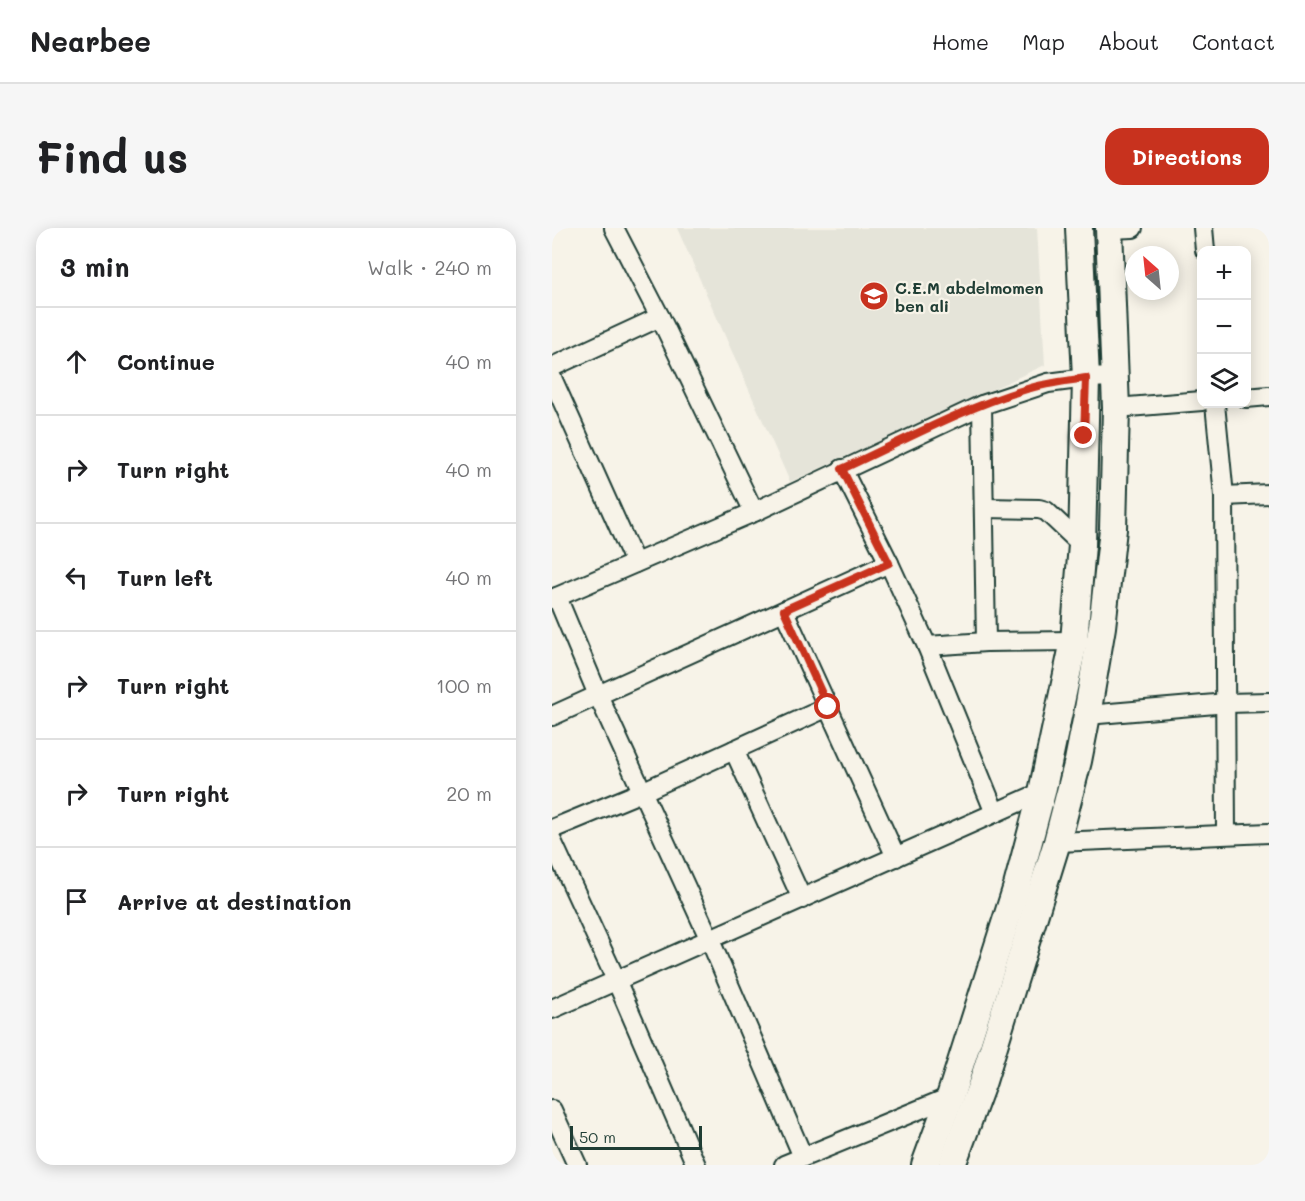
<!DOCTYPE html>
<meta charset="utf-8">
<style>
body{margin:0;font-family:Mali,sans-serif;background:#f6f6f6;color:#202124}
.controls{position:absolute;right:18px;top:18px;display:grid;overflow:hidden;border-radius:12px;box-shadow:0 3px 15px #0003}
.controls button{width:54px;height:54px;display:grid;place-items:center;padding:0;border:0;border-bottom:2px solid #e0e0e0;background:#fff;color:#202124;font:30px sans-serif}
.compass{position:absolute;left:573px;top:18px;width:54px;height:54px;border-radius:50%;background:#fff;box-shadow:0 3px 15px #0003;rotate:333deg}
.scale{position:absolute;left:18px;bottom:15px;width:132px;box-sizing:border-box;padding-left:6px;border:3px solid #1f3d34;border-top:0;font-size:16px;line-height:21px;white-space:nowrap;color:#1f3d34;-webkit-text-stroke:4px #f7f3e8;paint-order:stroke}
.stop{position:absolute;width:18px;height:18px;margin:-14px;border:4px solid #c8321e;border-radius:50%;background:#fff}
.stop.end{background:#c8321e;border-color:#fff;box-shadow:0 2px 6px #0008}
.list{margin:0;padding:0;list-style:none}
h2{display:flex;justify-content:space-between;align-items:center;height:78px;margin:0;padding:0 24px;font-size:26px}
h2 small{font-size:20px;font-weight:400;color:#757577}
.list li{display:grid;grid-template-columns:39px 1fr auto;gap:18px;align-items:center;box-sizing:border-box;height:108px;padding:0 24px;border-top:2px solid #e0e0e0}
.list b{display:block;font-size:22px;white-space:nowrap}
.list em{font-size:20px;font-style:normal;color:#757577}
.icon{flex:none;width:33px;height:33px;fill:none;stroke:currentColor;stroke-width:2;stroke-linecap:round;stroke-linejoin:round}
.map{position:relative;flex:none;width:717px;height:937px;overflow:hidden;border-radius:18px}
header{display:flex;align-items:center;gap:36px;box-sizing:border-box;height:84px;padding:0 30px;background:#fff;border-bottom:2px solid #e0e0e0}
header strong{font-size:28px}
nav{display:flex;gap:33px;margin-inline-start:auto;font-size:21px}
.intro{display:flex;align-items:center;justify-content:space-between;box-sizing:border-box;height:144px;padding:0 36px}
h1{margin:0;font-size:42px}
.button{padding:15px 27px;border-radius:18px;background:#c8321e;color:#fff;font-size:21px;font-weight:700}
main{display:flex;gap:36px;padding:0 36px}
aside{flex:1;background:#fff;border-radius:18px;box-shadow:0 3px 15px #0003}
.map>svg:first-child{display:block}
</style>
<header>
<strong>Nearbee</strong>
<nav><a>Home</a><a>Map</a><a>About</a><a>Contact</a></nav>
</header>
<div class="intro"><h1>Find us</h1><a class="button">Directions</a></div>
<main>
<aside>
<h2>3 min<small>Walk · 240 m</small></h2>
<ul class="list">
<li><svg class="icon" aria-label="ahead" viewBox="0 0 24 24"><path d="M12 20V5M6 11l6-6 6 6"/></svg><div><b>Continue</b></div><em>40 m</em></li>
<li><svg class="icon" aria-label="right" viewBox="0 0 24 24"><path d="M7 20v-9h11M14 6l5 5-5 5"/></svg><div><b>Turn right</b></div><em>40 m</em></li>
<li><svg class="icon" aria-label="left" viewBox="0 0 24 24"><path d="M17 20v-9H6M10 6l-5 5 5 5"/></svg><div><b>Turn left</b></div><em>40 m</em></li>
<li><svg class="icon" aria-label="right" viewBox="0 0 24 24"><path d="M7 20v-9h11M14 6l5 5-5 5"/></svg><div><b>Turn right</b></div><em>100 m</em></li>
<li><svg class="icon" aria-label="right" viewBox="0 0 24 24"><path d="M7 20v-9h11M14 6l5 5-5 5"/></svg><div><b>Turn right</b></div><em>20 m</em></li>
<li><svg class="icon" aria-label="arrive" viewBox="0 0 24 24"><path d="M6 21V4h12l-3 4 3 4H6"/></svg><div><b>Arrive at destination</b></div></li>
</ul>
</aside>
<div class="map">
<svg width="717" height="937" viewBox="0 0 717 937">
<rect width="100%" height="100%" fill="#f7f3e8"/>
<filter id="ink" filterUnits="userSpaceOnUse"><feTurbulence type="fractalNoise" baseFrequency=".0167" numOctaves="2"/><feDisplacementMap in="SourceGraphic" scale="12" xChannelSelector="R" yChannelSelector="G"/><feConvolveMatrix kernelMatrix="1 2 1 2 8 2 1 2 1" color-interpolation-filters="sRGB"/></filter>
<g filter="url(#ink)">
<!-- built -->
<polygon fill="#e5e4d9" points="125,0 485,0 493,137 238,254"/>
<g fill="none" stroke-linecap="round" stroke-linejoin="round">
<!-- street casing -->
<g stroke="#1f3d34" stroke-width="22">
<g id="street">
<polyline points="62,0 108,89 202,284"/>
<polyline points="651,0 653,22"/>
<polyline points="557,1 581,0"/>
<polyline points="0,139 108,89"/>
<polyline points="0,150 83,335"/>
<polyline points="694,170 717,168"/>
<polyline points="663,176 672,268 674,606"/>
<polyline points="430,177 434,414"/>
<polyline points="564,180 650,173"/>
<polyline points="290,241 337,335 375,418 443,585"/>
<polyline points="672,268 717,266"/>
<polyline points="432,280 487,281 494,283 530,317"/>
<polyline points="5,369 46,467 158,712 251,929"/>
<polyline points="0,371 202,284 430,177 496,155 534,150 563,149"/>
<polyline points="232,383 344,629"/>
<polyline points="375,418 434,414 522,413"/>
<polyline points="535,487 675,475 717,474"/>
<polyline points="0,488 337,335"/>
<polyline points="182,522 250,671"/>
<polyline points="0,601 92,563 276,479"/>
<polyline points="0,613 65,754 144,937"/>
<polyline points="505,614 717,605"/>
<polyline points="0,781 490,564"/>
<polyline points="0,882 25,937"/>
<polyline points="232,937 398,869"/>
</g>
</g>
<!-- secondary casing -->
<g stroke="#1f3d34" stroke-width="30">
<g id="secondary">
<polyline points="373,937 398,869 465,658 490,564 522,413 530,317 534,150 527,0"/>
<polyline points="400,937 431,853 505,614 526,533 535,487 550,399 561,301 564,180 557,0"/>
</g>
</g>
<!-- street -->
<use href="#street" stroke="#f7f3e8" stroke-width="18"/>
<!-- secondary -->
<use href="#secondary" stroke="#f7f3e8" stroke-width="26"/>
</g>
</g>
<g fill="none" stroke-linecap="round" stroke-linejoin="round" filter="url(#ink)">
<!-- route -->
<path stroke="#c8321e" stroke-width="8" d="M276 479 232 382 337 335 290 241C351 213 411 180 475 161 494 155 514 153 534 150L532 208"/>
</g>
<!-- icons -->
<defs>
<g id="school-disc" transform="scale(1.5)"><circle r="9.5" fill="#c8321e" stroke="#f7f3e8"/><path d="M0-5L7-2L0 1L-7-2ZM-4 1L0 2.5L4 1V4Q0 6-4 4Z" fill="#fff"/></g>
</defs>
<g fill-rule="evenodd">
<use href="#school-disc" x="322" y="68"/>
</g>
<g text-anchor="middle" dominant-baseline="central" stroke-width="4.5" stroke-linejoin="round" paint-order="stroke">
<!-- poi labels -->
<g font-size="16" font-weight="bold" fill="#1f3d34" stroke="#f7f3e8" text-anchor="start">
<text x="343" y="59">C.E.M abdelmomen<tspan x="343" dy="18">ben ali</tspan></text>
</g>
</g>
</svg>
<div class="controls">
<button>+</button>
<button>−</button>
<button><svg class="icon" aria-label="layers" viewBox="0 0 24 24"><path d="M12 4l9 5-9 5-9-5zM3 14l9 5 9-5"/></svg></button>
</div>
<svg class="compass" viewBox="-18 -18 36 36"><path d="M0-13l5 13h-10z" fill="#e53935"/><path d="M0 13l5-13h-10z" fill="#757577"/></svg>
<div class="scale">50 m</div>
<div class="stop" style="left:276px;top:479px"></div>
<div class="stop end" style="left:532px;top:208px"></div>
</div>
</main>
